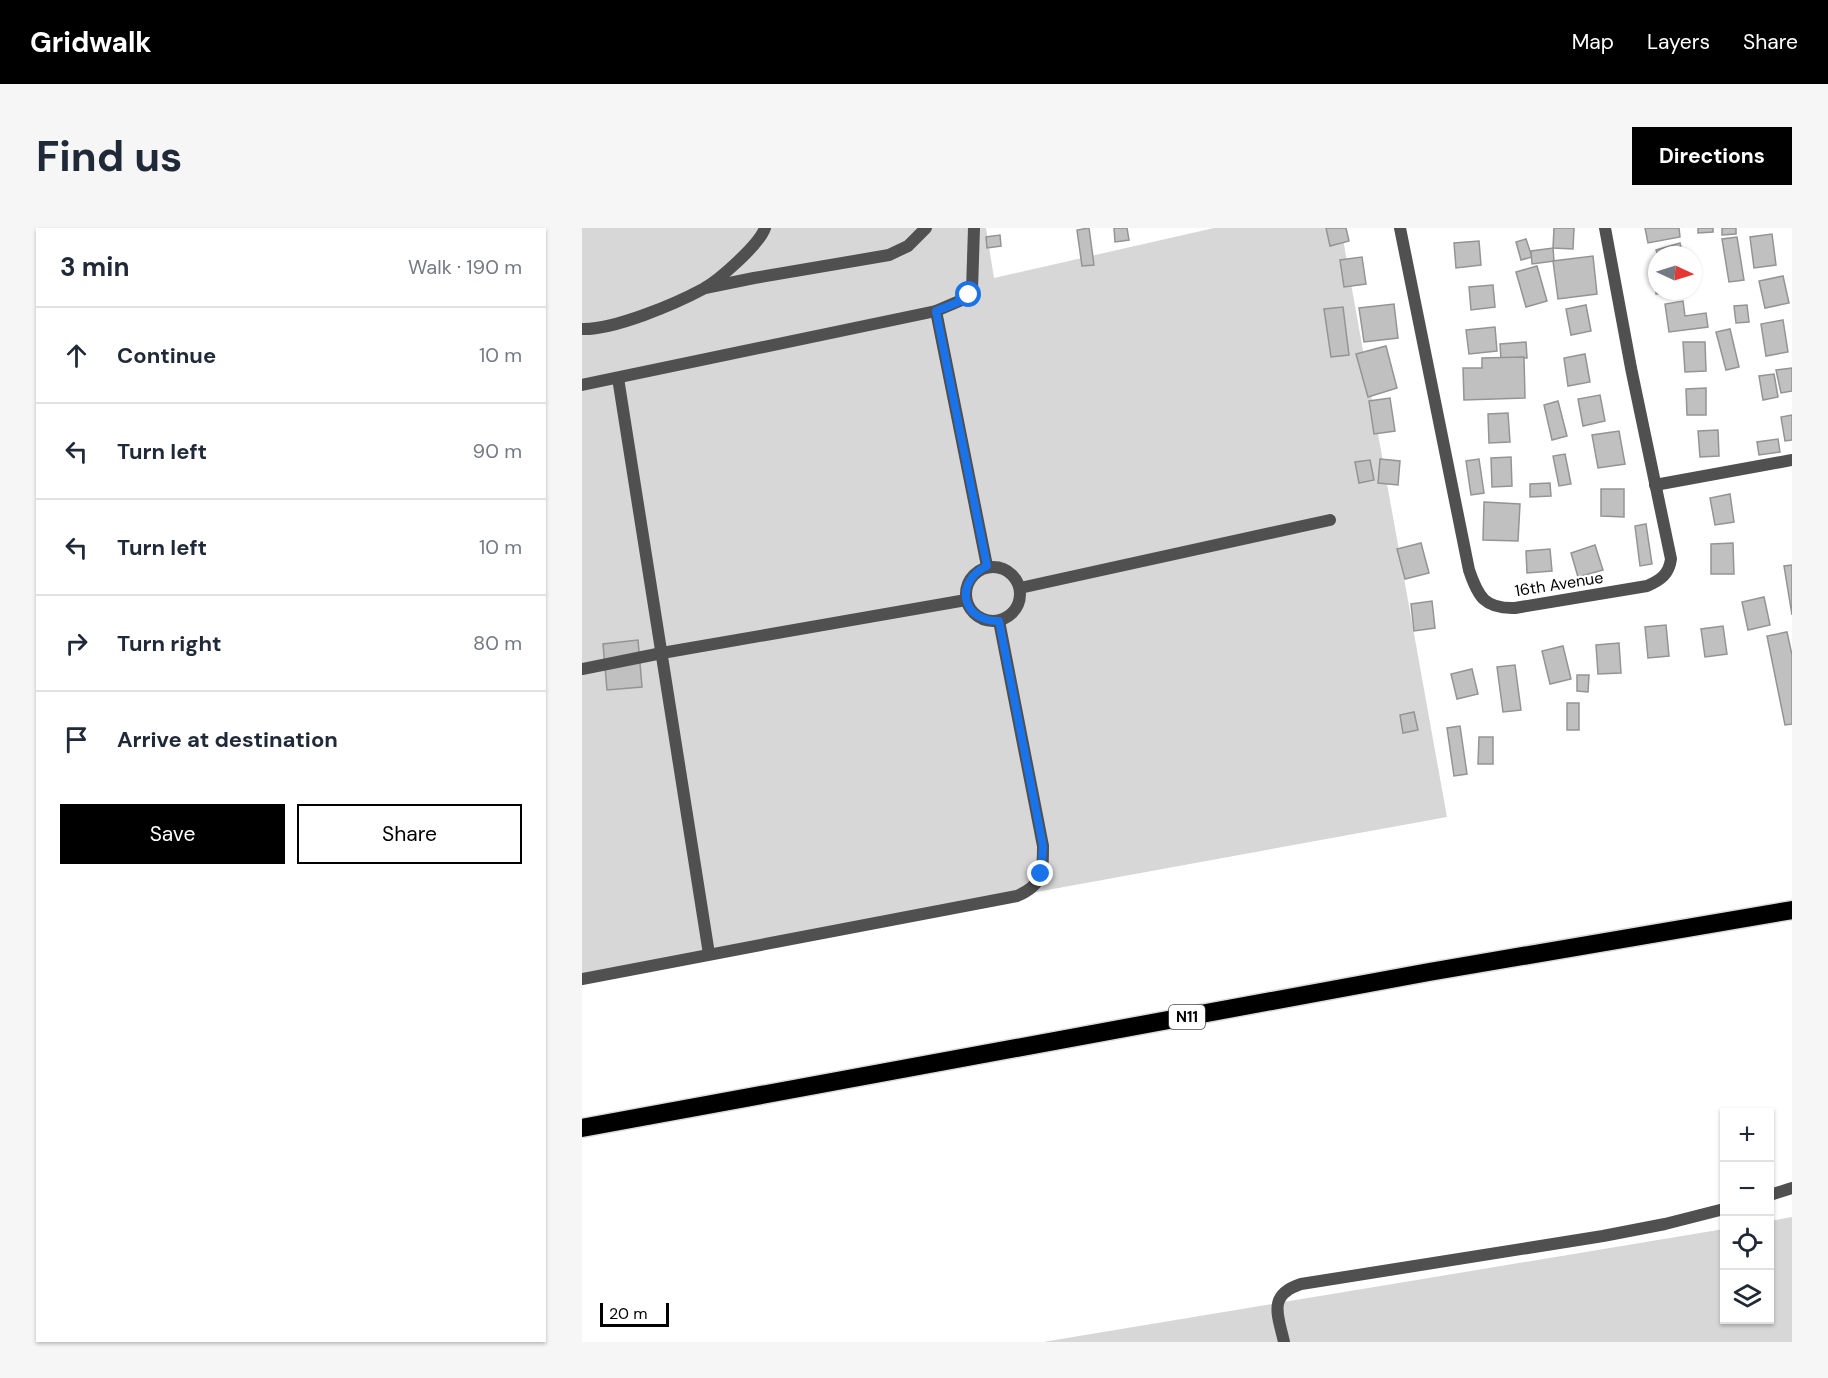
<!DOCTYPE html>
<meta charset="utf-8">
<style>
body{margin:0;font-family:"DM Sans",sans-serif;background:#f6f6f7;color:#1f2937}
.controls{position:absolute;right:18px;bottom:18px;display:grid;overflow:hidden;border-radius:0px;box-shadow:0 2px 4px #0004}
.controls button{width:54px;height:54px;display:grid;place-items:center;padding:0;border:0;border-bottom:2px solid #e0e1e3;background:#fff;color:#1f2937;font:30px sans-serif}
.compass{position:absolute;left:1066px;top:18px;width:54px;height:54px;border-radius:50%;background:#fff;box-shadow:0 2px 4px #0004;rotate:94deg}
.scale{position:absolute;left:18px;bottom:15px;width:69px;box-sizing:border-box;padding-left:6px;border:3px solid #000;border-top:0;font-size:16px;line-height:21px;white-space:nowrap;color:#000;-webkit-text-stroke:4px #fff;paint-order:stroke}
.stop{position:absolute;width:18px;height:18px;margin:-14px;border:4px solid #1a73e8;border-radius:50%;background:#fff}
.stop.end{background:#1a73e8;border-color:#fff;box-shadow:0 2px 6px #0008}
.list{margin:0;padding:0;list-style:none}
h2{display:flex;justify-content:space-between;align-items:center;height:78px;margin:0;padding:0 24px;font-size:26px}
h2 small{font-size:20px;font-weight:400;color:#747a83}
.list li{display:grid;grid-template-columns:39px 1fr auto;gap:18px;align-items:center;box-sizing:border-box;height:96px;padding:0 24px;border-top:2px solid #e0e1e3}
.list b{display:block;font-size:22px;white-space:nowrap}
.list em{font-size:20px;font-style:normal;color:#747a83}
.actions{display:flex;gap:12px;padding:18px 24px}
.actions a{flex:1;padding:14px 0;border:2px solid #000;border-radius:0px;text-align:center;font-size:21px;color:#000}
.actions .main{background:#000;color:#fff}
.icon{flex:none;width:33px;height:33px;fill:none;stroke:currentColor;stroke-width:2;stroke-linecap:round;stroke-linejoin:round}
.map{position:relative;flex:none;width:1210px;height:1114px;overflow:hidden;border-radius:0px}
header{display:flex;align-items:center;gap:36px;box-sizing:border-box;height:84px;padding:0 30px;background:#000;color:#fff}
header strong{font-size:28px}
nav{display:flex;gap:33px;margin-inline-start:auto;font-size:21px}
.intro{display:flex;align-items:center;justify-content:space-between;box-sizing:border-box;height:144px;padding:0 36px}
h1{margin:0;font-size:42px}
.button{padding:15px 27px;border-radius:0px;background:#000;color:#fff;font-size:21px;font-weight:700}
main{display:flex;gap:36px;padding:0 36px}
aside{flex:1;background:#fff;border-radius:0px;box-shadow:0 2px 4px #0004}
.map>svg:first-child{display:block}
</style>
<header>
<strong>Gridwalk</strong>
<nav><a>Map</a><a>Layers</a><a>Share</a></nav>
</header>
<div class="intro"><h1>Find us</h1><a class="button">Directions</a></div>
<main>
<aside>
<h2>3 min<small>Walk · 190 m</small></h2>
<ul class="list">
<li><svg class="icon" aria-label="ahead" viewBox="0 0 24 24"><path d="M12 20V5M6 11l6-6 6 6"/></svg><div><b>Continue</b></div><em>10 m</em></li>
<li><svg class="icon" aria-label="left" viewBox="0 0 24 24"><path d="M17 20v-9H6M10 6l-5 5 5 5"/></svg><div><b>Turn left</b></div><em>90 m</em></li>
<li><svg class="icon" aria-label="left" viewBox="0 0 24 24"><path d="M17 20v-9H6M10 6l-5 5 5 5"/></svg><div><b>Turn left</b></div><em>10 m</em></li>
<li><svg class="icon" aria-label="right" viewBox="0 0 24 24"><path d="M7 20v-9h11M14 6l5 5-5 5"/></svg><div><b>Turn right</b></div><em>80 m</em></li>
<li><svg class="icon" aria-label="arrive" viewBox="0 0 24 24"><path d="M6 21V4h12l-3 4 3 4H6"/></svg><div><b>Arrive at destination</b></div></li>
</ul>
<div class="actions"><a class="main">Save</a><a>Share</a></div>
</aside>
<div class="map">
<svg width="1210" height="1114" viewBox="0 0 1210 1114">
<rect width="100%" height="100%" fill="#fff"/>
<!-- green -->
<g fill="#d7d7d7">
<polygon points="0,0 404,0 412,50 632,0 759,0 865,589 0,747"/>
<polygon points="1210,989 1210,1114 461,1114 1142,1001 1142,1092 1188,1092 1188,993"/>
</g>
<!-- building -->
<g fill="#c0c0c0" stroke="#949494" stroke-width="1.5">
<polygon points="507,0 512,37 500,38 495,2"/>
<polygon points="532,0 545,0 547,12 533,14"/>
<polygon points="744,0 764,0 767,13 748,18"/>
<polygon points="972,0 992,0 991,21 971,20"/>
<polygon points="1063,0 1097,0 1098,9 1066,15"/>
<polygon points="1116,0 1131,0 1131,4 1116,5"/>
<polygon points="1140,0 1154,0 1154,6 1140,7"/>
<polygon points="1190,6 1194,37 1172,40 1168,9"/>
<polygon points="418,7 419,18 405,20 404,9"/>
<polygon points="1155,9 1162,52 1147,54 1140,11"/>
<polygon points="944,11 950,29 939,32 934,14"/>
<polygon points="897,13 899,37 874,40 872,15"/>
<polygon points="1098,15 1101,27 1076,27 1074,22"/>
<polygon points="971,20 972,33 950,36 949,23"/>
<polygon points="1011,28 1015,66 976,71 971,33"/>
<polygon points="780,29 784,56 762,59 758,32"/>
<polygon points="955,38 965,73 944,79 934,44"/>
<polygon points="1201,48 1207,75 1183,80 1177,53"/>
<polygon points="1074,51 1075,63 1095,63 1095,65 1074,66"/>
<polygon points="911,57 913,79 889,82 887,59"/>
<polygon points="1101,73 1103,88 1124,85 1126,99 1087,104 1083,76"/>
<polygon points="812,76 816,110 782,114 777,80"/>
<polygon points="1004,77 1009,103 989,107 984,81"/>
<polygon points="1165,77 1167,94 1154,95 1152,78"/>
<polygon points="761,79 767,127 749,129 742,81"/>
<polygon points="1201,92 1206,124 1184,128 1179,96"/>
<polygon points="913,99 915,123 887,126 884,102"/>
<polygon points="1148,101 1157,139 1144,142 1134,104"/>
<polygon points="944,114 945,130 919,131 918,116"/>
<polygon points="1101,114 1123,114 1124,143 1103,144"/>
<polygon points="804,118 815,160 786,169 774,126"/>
<polygon points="1003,126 1008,154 986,158 982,130"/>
<polygon points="942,129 943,170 882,172 881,140 900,140 900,130"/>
<polygon points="1210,140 1210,163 1199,165 1194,142"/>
<polygon points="1192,146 1196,169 1181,172 1177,148"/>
<polygon points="1124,160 1124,187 1105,187 1104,161"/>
<polygon points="1018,167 1023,193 1001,198 996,171"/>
<polygon points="808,170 813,203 792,206 787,173"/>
<polygon points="976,173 985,208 970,212 962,177"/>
<polygon points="926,185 928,214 907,215 906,186"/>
<polygon points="1210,187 1210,212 1203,213 1199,189"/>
<polygon points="1136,202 1137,228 1118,229 1116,203"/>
<polygon points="1037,203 1043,236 1016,240 1010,207"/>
<polygon points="1196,211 1198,224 1177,227 1175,214"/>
<polygon points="983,226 989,256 977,258 971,228"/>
<polygon points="929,229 930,258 910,259 909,230"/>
<polygon points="798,231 818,233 816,257 796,255"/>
<polygon points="897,231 902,265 889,267 884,233"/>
<polygon points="788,232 792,252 777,255 773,234"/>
<polygon points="968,255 969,268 948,269 948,256"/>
<polygon points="1019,261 1042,261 1042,289 1019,288"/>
<polygon points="1148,266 1152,294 1133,297 1128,270"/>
<polygon points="902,274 938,276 936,313 901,312"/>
<polygon points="1064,296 1070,336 1058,338 1053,298"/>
<polygon points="839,315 847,345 823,351 815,321"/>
<polygon points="1151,315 1152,346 1129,346 1129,316"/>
<polygon points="1013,317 1021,342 996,349 989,325"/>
<polygon points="968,321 970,343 945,345 944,323"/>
<polygon points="1210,337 1210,387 1202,338"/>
<polygon points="1182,369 1188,397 1166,402 1160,374"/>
<polygon points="850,373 853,400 832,403 829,376"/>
<polygon points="1084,397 1087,428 1066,430 1063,399"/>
<polygon points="1141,398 1145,426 1123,429 1119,401"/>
<polygon points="1205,404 1210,427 1210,496 1203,497 1185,408"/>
<polygon points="56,412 60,459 25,462 21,416"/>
<polygon points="1037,415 1039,445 1016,446 1014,417"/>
<polygon points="981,418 989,451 968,456 960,423"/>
<polygon points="933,437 939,482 921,484 915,439"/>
<polygon points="890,441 896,466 875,471 869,446"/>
<polygon points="995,447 1007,447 1006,464 995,463"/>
<rect x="985" y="475" width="12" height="27"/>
<polygon points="832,484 836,502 821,505 818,487"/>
<polygon points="878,498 885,546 872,548 865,500"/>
<polygon points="897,509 911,509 911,536 896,536"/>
</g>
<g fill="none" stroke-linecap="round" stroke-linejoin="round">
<!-- highway casing -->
<g stroke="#dbdbdb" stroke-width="21">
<polyline id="highway" points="0,900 847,744 1210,682"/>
</g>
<!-- lane -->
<g stroke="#505050" stroke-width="12">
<polyline points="123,60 172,50 307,27 326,18 344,0"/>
<polyline points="354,83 405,338"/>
<path d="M0 101C32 102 93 76 121 61 137 52 177 17 183 0"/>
<polyline points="36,150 127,726"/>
<polyline points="0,157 354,83 382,71 390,62 392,0"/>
<circle cx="411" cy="366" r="27"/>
<polyline points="438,360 748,292"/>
<polyline points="0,441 80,425 384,372"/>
<path d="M0 751 435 668C461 657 461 644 461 618L417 393"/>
<polyline points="1188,967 1210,960"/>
<path d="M702 1114C696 1087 685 1067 719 1056L1021 1008 1083 996 1142 981"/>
</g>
<!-- street -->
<g stroke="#505050" stroke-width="12">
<path d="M818 0 887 342C896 369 903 381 933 380L1065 358C1079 352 1087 346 1089 331L1049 140 1023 0"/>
<polyline points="1073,257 1210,232"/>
</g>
<!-- highway -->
<use href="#highway" stroke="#000" stroke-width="18"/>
</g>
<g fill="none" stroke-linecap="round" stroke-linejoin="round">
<!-- route -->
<path stroke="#1a73e8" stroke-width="8" d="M387 67 374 75 354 83 405 338C371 354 380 394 417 393L461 618 459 646"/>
</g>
<g text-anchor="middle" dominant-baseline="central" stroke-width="4.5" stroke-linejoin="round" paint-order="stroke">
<!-- shield labels -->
<rect fill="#fff" stroke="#4c4c4c" stroke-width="1.5" x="587" y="777" width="36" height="24" rx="4.5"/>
<g font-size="15" font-weight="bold" fill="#000">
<text x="605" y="789">N11</text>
</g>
<!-- street labels -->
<g font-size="16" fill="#000" stroke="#fff">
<text transform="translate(977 356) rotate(-9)">16th Avenue</text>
</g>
</g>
</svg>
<div class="controls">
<button>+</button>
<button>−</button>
<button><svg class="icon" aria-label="locate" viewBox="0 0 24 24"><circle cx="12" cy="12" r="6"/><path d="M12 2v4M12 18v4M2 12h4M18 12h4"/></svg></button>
<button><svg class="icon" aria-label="layers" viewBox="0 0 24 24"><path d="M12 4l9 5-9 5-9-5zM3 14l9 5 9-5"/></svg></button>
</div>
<svg class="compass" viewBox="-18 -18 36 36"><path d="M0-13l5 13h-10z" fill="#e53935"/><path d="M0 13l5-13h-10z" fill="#747a83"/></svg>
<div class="scale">20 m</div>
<div class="stop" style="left:387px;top:67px"></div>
<div class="stop end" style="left:459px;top:646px"></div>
</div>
</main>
